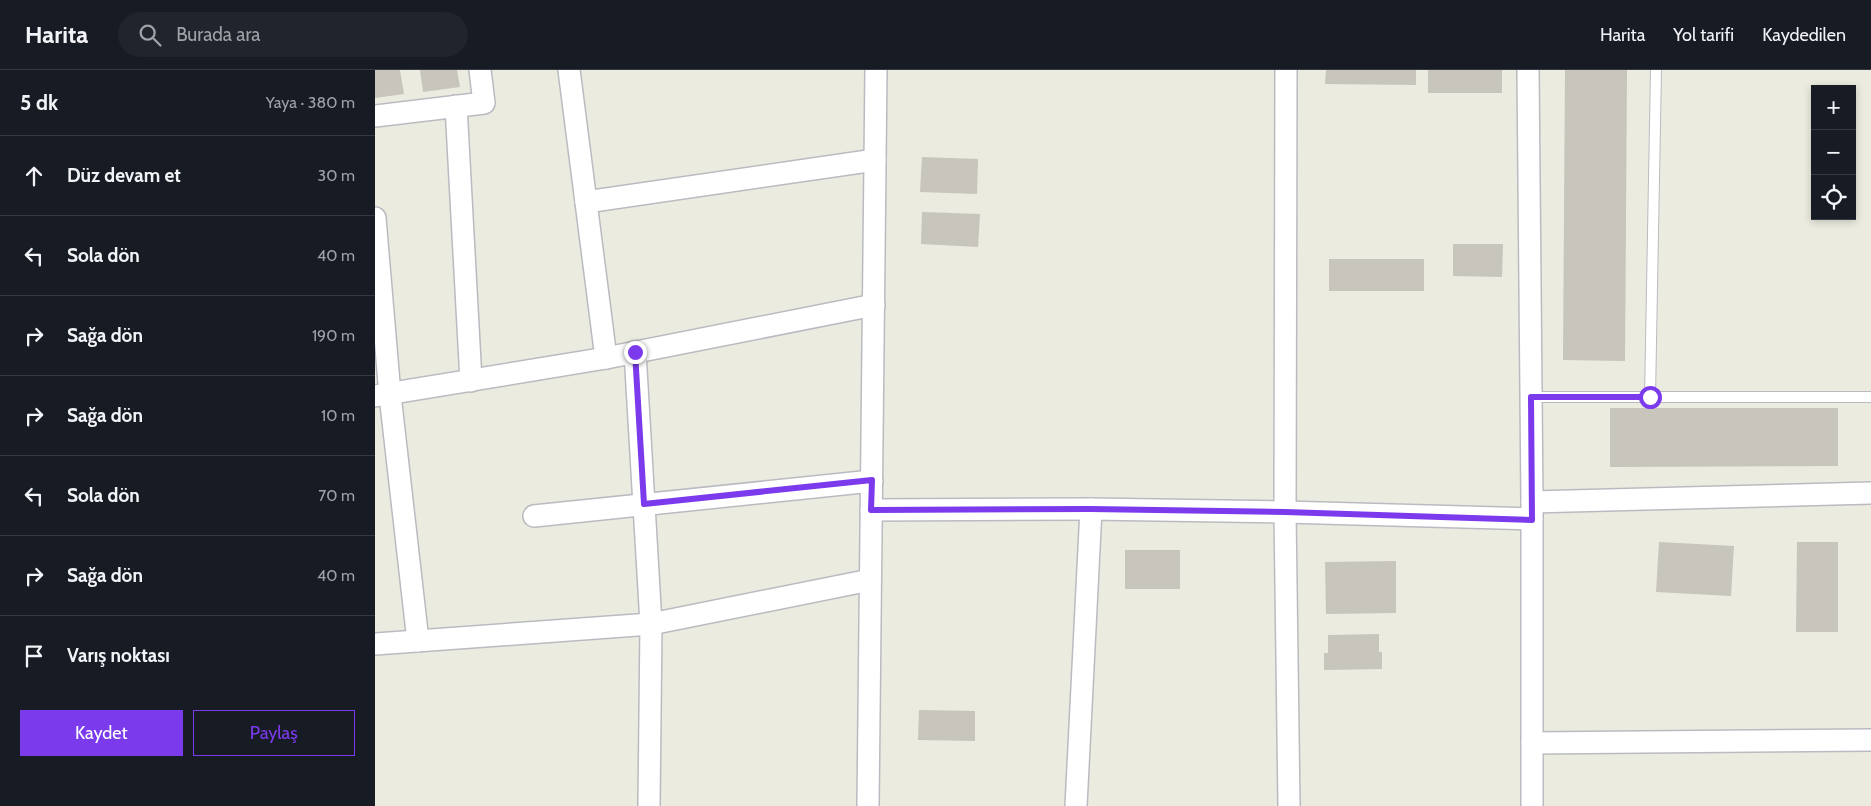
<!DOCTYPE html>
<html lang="tr">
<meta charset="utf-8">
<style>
body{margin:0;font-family:Cabin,sans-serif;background:#20242c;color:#f1f3f6}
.controls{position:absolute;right:15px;top:15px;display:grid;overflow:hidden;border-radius:0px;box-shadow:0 2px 8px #0003}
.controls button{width:45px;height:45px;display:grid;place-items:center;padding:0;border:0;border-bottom:1px solid #363941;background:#171b24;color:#f1f3f6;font:25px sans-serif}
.stop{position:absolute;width:15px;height:15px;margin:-11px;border:4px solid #7c3aed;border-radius:50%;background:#fff}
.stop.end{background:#7c3aed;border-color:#fff;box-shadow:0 1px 5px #0008}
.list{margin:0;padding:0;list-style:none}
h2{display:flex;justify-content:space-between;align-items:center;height:65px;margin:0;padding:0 20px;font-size:21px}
h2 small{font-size:16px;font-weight:400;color:#9ea1a6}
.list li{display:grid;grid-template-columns:32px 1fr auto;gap:15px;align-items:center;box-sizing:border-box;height:80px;padding:0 20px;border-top:1px solid #363941}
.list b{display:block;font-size:19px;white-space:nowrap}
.list em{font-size:16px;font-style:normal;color:#9ea1a6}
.actions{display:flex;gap:10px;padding:15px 20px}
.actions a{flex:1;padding:11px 0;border:1px solid #7c3aed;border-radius:0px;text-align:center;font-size:18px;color:#7c3aed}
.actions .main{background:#7c3aed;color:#fff}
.icon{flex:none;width:28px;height:28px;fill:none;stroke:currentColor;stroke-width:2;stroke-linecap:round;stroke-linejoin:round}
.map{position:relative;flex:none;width:1496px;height:736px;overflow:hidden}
header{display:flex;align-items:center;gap:30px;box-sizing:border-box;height:70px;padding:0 25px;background:#171b24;border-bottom:1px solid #363941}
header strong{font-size:24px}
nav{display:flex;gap:28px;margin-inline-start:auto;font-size:18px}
.search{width:350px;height:45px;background:#20242c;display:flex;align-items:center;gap:12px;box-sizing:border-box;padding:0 18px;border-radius:28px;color:#9ea1a6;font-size:19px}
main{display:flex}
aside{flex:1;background:#171b24}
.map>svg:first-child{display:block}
</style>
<header>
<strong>Harita</strong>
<div class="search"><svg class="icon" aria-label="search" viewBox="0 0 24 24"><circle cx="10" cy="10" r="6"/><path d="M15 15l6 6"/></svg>Burada ara</div>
<nav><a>Harita</a><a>Yol tarifi</a><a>Kaydedilen</a></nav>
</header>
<main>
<aside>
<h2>5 dk<small>Yaya · 380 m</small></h2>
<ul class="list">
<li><svg class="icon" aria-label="ahead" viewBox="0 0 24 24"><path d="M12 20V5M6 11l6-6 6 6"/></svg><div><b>Düz devam et</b></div><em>30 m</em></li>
<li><svg class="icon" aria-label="left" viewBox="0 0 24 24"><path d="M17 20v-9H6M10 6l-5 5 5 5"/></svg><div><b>Sola dön</b></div><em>40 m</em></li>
<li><svg class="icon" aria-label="right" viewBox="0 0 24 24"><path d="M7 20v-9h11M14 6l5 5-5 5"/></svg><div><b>Sağa dön</b></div><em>190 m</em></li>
<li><svg class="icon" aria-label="right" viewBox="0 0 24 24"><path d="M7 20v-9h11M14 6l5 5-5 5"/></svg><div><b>Sağa dön</b></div><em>10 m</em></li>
<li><svg class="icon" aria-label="left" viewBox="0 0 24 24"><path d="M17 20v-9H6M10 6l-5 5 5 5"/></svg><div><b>Sola dön</b></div><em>70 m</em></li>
<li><svg class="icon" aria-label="right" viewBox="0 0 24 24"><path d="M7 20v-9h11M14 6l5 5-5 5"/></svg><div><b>Sağa dön</b></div><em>40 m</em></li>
<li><svg class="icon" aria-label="arrive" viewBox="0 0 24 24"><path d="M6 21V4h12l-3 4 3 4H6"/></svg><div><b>Varış noktası</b></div></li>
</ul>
<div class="actions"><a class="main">Kaydet</a><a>Paylaş</a></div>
</aside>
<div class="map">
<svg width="1496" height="736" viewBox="0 0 1496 736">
<rect width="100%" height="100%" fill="#ecebdf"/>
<!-- building -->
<g fill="#c7c5bc">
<polygon points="0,0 25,0 29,24 0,28"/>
<polygon points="45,0 82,0 85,17 48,22"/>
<polygon points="951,0 1041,0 1041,15 950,14"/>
<rect x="1053" y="0" width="74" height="23"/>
<polygon points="1190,0 1252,0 1250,291 1188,290"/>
<polygon points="547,87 603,89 602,124 545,122"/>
<polygon points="547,142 605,144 603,177 546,174"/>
<polygon points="1078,174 1128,174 1127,207 1078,206"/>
<rect x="954" y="189" width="95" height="32"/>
<polygon points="1235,338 1463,338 1463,396 1235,397"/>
<polygon points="1284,472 1359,476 1356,526 1281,522"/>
<polygon points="1422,472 1463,472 1463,562 1421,562"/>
<rect x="750" y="480" width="55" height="39"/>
<polygon points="1021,491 1021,543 951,544 950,492"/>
<polygon points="1004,564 1004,582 1007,582 1007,599 949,600 949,583 953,583 953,565"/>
<polygon points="544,640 600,641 600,671 543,670"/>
</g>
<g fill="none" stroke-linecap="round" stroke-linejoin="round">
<!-- service casing -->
<g stroke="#babbc2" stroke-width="12">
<g id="service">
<polyline points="1156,327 1496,327"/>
<polyline points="1275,327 1281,0"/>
</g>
</g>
<!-- minor casing -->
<g stroke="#babbc2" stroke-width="24">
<g id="minor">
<polyline points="194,0 231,288"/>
<polyline points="911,0 910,442 914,736"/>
<polyline points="1153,0 1157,432 1157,736"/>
<polyline points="81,36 96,311"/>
<polyline points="0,46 109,33 105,0"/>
<polyline points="211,132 500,90"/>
<polyline points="0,148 15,325 43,571"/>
<polyline points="260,282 276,554 274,736"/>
<polyline points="0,326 231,288 499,235"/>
<polyline points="1157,432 1496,423"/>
<polyline points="496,440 716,439 910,442 1157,449"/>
<polyline points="159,446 497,411"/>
<polyline points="0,574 276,554 495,510"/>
<polyline points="1157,673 1496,670"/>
<polyline points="493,736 501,0"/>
<polyline points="701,736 716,439"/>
</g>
</g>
<!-- service -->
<use href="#service" stroke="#fff" stroke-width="10"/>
<!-- minor -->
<use href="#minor" stroke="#fff" stroke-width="21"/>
</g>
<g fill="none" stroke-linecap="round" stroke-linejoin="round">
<!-- route -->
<polyline stroke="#7c3aed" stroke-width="6" points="260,282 269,434 497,410 496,440 716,439 910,442 1157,450 1156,327 1275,327"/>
</g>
</svg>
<div class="controls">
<button>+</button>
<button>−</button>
<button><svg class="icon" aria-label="locate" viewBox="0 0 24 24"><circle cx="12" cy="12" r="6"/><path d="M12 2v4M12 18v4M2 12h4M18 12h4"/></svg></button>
</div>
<div class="stop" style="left:1275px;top:327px"></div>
<div class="stop end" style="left:260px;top:282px"></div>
</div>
</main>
